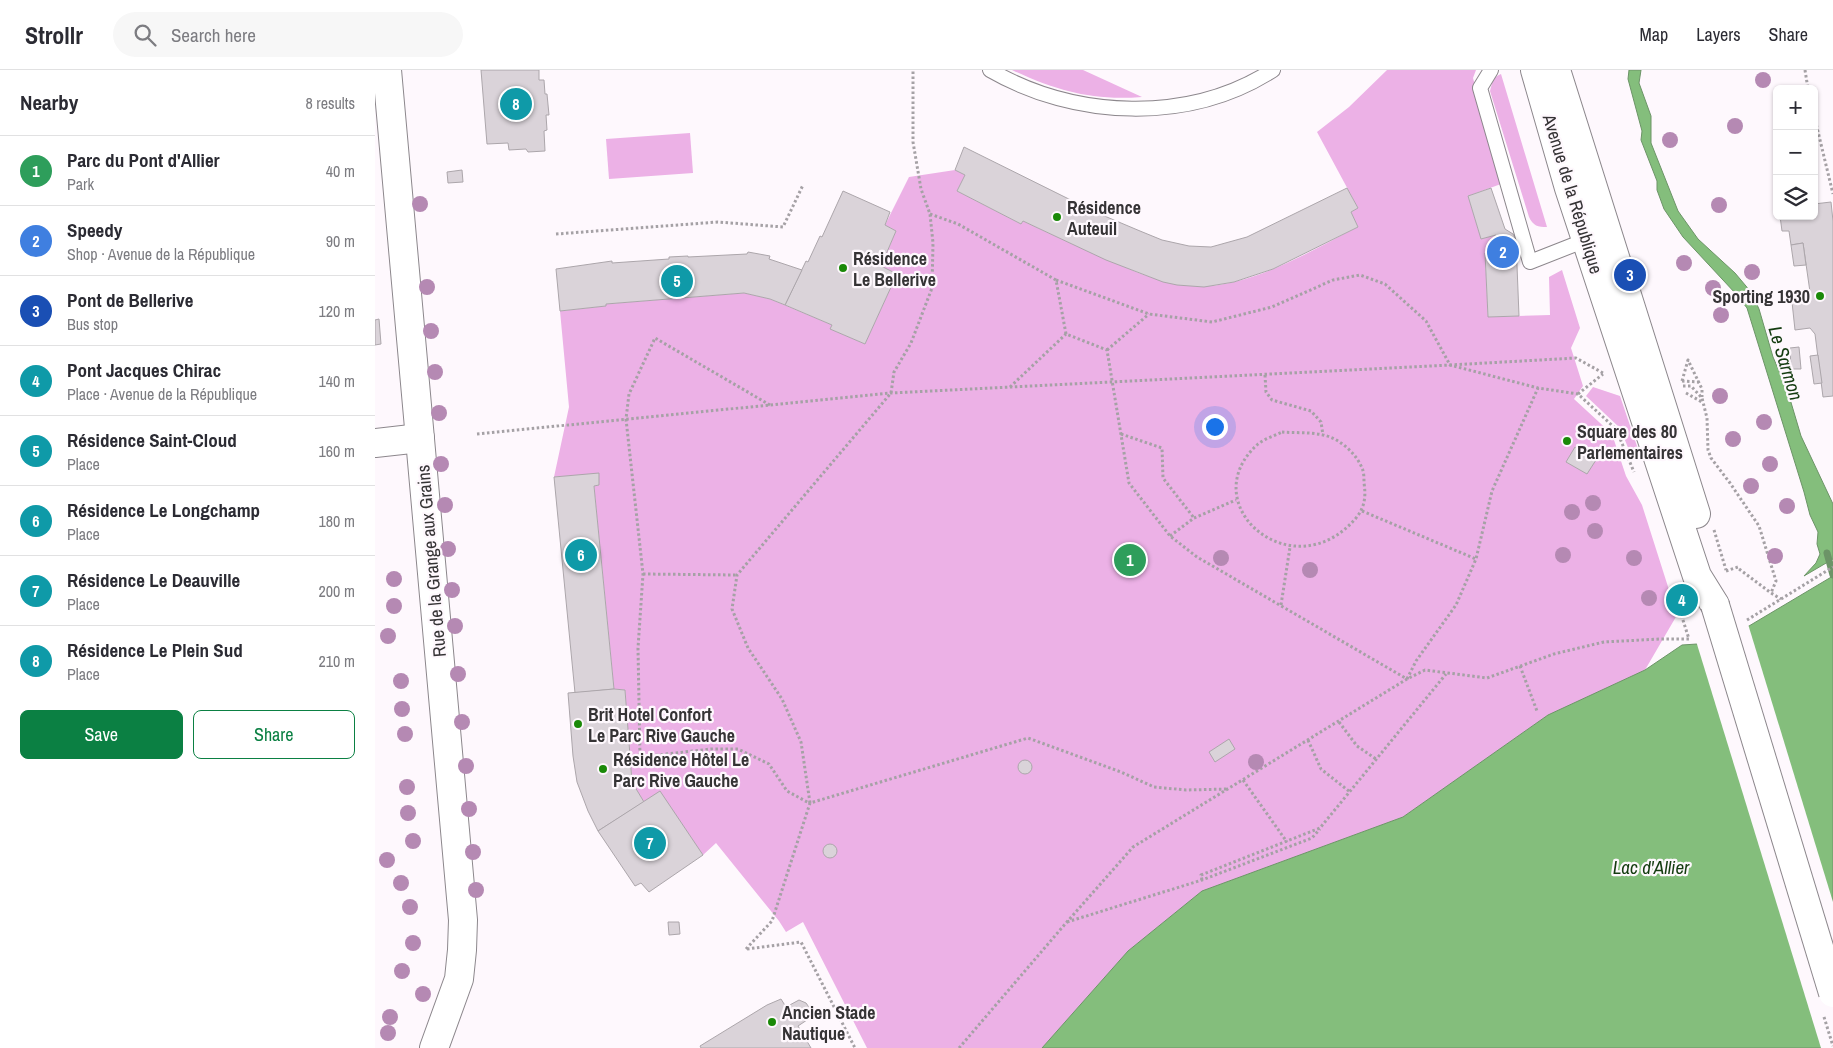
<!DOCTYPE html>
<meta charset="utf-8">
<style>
body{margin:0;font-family:"Archivo Narrow",sans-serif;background:#f7f7f7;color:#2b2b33}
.controls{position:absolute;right:15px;top:15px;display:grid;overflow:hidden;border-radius:8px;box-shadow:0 1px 4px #0004}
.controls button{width:45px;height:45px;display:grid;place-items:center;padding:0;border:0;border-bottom:1px solid #e1e1e2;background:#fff;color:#2b2b33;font:25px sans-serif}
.you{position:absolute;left:839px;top:356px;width:18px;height:18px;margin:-12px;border:4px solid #fff;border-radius:50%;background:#1a73e8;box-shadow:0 0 0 8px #1a73e833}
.badge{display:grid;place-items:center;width:32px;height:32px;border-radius:50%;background:#0b8043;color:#fff;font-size:16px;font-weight:700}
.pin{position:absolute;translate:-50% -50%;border:2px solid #fff;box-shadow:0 1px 5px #0006}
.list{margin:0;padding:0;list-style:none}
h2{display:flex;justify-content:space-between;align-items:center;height:65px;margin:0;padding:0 20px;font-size:21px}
h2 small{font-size:16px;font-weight:400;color:#7c7c81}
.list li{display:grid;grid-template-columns:32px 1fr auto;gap:15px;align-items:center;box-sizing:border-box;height:70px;padding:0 20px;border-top:1px solid #e1e1e2}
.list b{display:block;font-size:19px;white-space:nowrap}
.list p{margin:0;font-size:16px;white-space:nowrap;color:#7c7c81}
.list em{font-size:16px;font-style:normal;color:#7c7c81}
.actions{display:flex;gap:10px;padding:15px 20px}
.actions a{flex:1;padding:11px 0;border:1px solid #0b8043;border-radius:8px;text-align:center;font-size:18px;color:#0b8043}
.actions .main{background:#0b8043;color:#fff}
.icon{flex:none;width:28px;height:28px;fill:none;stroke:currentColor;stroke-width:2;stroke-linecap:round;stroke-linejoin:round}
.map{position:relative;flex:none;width:1458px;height:978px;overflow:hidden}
header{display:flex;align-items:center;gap:30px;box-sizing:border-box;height:70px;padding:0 25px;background:#fff;border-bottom:1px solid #e1e1e2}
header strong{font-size:24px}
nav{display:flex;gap:28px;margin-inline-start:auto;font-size:18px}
.search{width:350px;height:45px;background:#f7f7f7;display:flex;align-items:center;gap:12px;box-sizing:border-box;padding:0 18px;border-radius:28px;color:#7c7c81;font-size:19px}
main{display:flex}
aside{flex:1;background:#fff}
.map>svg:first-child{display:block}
</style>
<header>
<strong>Strollr</strong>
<div class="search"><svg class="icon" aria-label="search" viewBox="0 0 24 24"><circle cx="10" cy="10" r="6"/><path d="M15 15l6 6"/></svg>Search here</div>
<nav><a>Map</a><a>Layers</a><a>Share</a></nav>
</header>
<main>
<aside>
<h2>Nearby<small>8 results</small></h2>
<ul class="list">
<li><span class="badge" style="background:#2e9e5b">1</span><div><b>Parc du Pont d'Allier</b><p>Park</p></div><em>40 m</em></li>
<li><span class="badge" style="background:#3f7fe0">2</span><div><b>Speedy</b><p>Shop · Avenue de la République</p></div><em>90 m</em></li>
<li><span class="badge" style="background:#1a4fb4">3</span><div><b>Pont de Bellerive</b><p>Bus stop</p></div><em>120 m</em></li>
<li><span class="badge" style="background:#0f9aa8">4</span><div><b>Pont Jacques Chirac</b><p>Place · Avenue de la République</p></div><em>140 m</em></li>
<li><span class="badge" style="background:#0f9aa8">5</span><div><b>Résidence Saint-Cloud</b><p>Place</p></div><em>160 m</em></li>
<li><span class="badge" style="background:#0f9aa8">6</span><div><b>Résidence Le Longchamp</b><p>Place</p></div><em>180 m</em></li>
<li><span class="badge" style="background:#0f9aa8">7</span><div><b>Résidence Le Deauville</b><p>Place</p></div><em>200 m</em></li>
<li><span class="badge" style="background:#0f9aa8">8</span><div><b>Résidence Le Plein Sud</b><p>Place</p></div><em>210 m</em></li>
</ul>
<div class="actions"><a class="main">Save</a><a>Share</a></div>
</aside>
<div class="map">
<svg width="1458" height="978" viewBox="0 0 1458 978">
<rect width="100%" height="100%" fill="#fef8fd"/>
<!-- green -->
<g fill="#ecb1e6">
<path d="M637 0H708L767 27C717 31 682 21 637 0Z"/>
<path d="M1012 0H1101L1098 8 1126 114 1093 126 1106 169 1121 165V181L1110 183 1113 247 1175 245 1174 207 1187 200 1205 258 1196 278 1208 316 1199 329 1237 364 1251 406 1267 435 1302 545 1270 600 1173 645 1028 747 827 821 753 881 667 978H492L428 852 411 862 404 851 341 773 328 785 285 722 269 732 257 712 250 620 239 619 219 416 224 415V404L179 407 194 337 185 241 231 236V234L369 223 395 229 457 255 455 259 490 274 522 204 506 196 521 161 510 155 534 107 580 100 590 105 582 121 646 154 648 151C676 164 703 177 731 189 774 208 810 224 859 212 902 202 943 177 983 157L976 142 983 138 942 62 974 37Z"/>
<path d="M1126 4 1172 157C1163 157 1158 156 1154 147L1115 21C1117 13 1118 7 1126 4Z"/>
<polygon points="315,63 318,103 234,109 231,69"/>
<polygon points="1218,317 1245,326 1264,382 1256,385 1245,358 1211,326"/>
</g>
<!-- water -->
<g fill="#84be7c" stroke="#6c9467">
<polygon points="1254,0 1266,0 1264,13 1276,46 1276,73 1303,141 1323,169 1360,203 1376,222 1384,239 1398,287 1412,319 1426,366 1458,434 1458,489 1429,506 1441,493 1445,484 1442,474 1443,462 1435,445 1429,422 1372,238 1361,224 1308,167 1289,139 1282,120 1282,111 1266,70 1267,61 1253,9"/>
<polygon points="1458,506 1458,978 667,978 753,881 827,821 1028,747 1173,645 1270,600 1307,575 1322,574 1374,556"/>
</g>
<!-- pier -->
<polygon fill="#fef8fd" points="1373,554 1458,832 1458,978 1446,978 1321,571"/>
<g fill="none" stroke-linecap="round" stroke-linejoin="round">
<!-- stream -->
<polyline stroke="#6c9467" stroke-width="7" points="1452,483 1458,505"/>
</g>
<!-- building -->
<g fill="#dad3d9" stroke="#aca6ab">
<polygon points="106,0 164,0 164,10 169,10 170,24 172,24 174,45 171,45 172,60 169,61 170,81 153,82 151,79 134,80 133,73 112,74"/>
<polygon points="589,77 720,142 765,161 787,170 814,176 836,177 872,167 972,118 983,138 976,142 983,157 898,199 859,212 829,217 802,215 788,212 731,190 648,151 646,154 582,121 590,105 580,100"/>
<polygon points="87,100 88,112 73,113 72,102"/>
<polygon points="1116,118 1130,159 1138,164 1141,170 1144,246 1113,247 1110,183 1121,181 1121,165 1106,169 1093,126"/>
<polygon points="468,121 515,142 510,155 521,161 506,196 522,204 490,274 455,259 457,255 410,235 431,191 433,192 445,166 447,167"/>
<polygon points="1456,132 1458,151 1458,326 1448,327 1440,264 1435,258 1420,260 1417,232 1430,231 1435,222 1428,173 1416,175 1414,161 1407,161 1405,146 1439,146 1439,134"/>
<polygon points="1428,173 1431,195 1419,196 1416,175"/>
<polygon points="373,182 395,186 394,189 427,200 410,235 395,229 369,223 231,234 231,236 185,241 181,199 237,191 237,193 294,189 294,187 313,186 313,187 372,184"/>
<polygon points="4,249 6,274 0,275 0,250"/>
<polygon points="1424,277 1426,299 1416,299 1415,278"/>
<polygon points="1443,285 1447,313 1439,314 1435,286"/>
<polygon points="1200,377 1221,390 1212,404 1191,392"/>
<polygon points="224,403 224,415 219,416 239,619 200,623 179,407"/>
<polygon points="239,619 250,620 257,712 269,732 223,761 213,741 202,712 198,686 193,623"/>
<polygon points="854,669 860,679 840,692 834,682"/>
<circle cx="650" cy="697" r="7"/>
<polygon points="285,721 328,785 274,822 266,813 260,816 223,761"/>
<circle cx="455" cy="781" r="7"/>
<polygon points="293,852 304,852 305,864 294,865"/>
<polygon points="406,929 411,937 424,930 431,933 436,940 435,948 423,956 436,978 326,978 325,976 392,935"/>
</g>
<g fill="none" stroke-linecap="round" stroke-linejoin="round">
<!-- lane casing -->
<g stroke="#8c878c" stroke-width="16">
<g id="lane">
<path d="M615 0C700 49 814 54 898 0"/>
<polyline points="1116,0 1105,18 1155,192 1211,170"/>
</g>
</g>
<!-- street casing -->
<g stroke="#8c878c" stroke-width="30">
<g id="street">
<polyline points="12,0 88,850 87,880 84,909 59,978"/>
<polyline points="0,373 45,368"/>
</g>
</g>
<!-- primary casing -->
<g stroke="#8c878c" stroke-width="30">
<g id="primary">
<polyline points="1160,0 1194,118 1322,506 1340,535"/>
<polyline points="1181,0 1321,444"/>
</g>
</g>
<!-- path -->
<g stroke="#a5a1a5" stroke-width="3" stroke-dasharray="2.5 2.5" stroke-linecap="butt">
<polyline points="1430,0 1433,19"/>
<polyline points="1439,45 1458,124"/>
<polyline points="555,144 583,154 681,210 691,264 732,280 754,413 795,466 822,487 1032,609"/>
<polyline points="181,164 343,152 408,157 428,115"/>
<polyline points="681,210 774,244 837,252 897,237 958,210 985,205 1010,214 1051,251 1075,295 1201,288 1228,303"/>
<polyline points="732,280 774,244"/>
<polyline points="890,305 891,322 897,330 936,341 946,352 948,365"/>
<polyline points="1307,311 1313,290 1327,319 1327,327"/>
<polyline points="1307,311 1324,312"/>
<polyline points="1308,316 1316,316 1327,328 1332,348 1333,380 1336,388 1355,413 1384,456 1401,511 1396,523"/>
<polyline points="635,317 691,264"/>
<polyline points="1311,323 1327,332"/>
<polyline points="1203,324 1228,304"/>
<polyline points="395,335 280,268 254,324 251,349 268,504 263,578 265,687 336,679 363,679 394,694 412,721 434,733"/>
<path d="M907 362C920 363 935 362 948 365 964 368 981 383 987 398 989 402 989 408 989 413 991 426 990 437 981 448 918 522 816 434 883 374 889 369 899 366 907 362Z"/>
<polyline points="102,364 516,323 1075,295 1163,318 1203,324 1241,359 1259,402"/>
<polyline points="746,364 787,378 788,408 819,448"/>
<polyline points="987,441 1101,489"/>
<polyline points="1339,460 1351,500"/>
<polyline points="795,466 819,448 861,430"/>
<polyline points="1351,501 1363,497 1364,499 1396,523 1406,529"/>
<polyline points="268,504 362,505"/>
<polyline points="906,535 915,477"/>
<polyline points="1372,550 1458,497"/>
<polyline points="1145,596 1162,641"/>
<polyline points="1032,609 1041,591 1081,535 1101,489 1117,421 1163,318"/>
<polyline points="964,652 982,676 1001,689"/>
<polyline points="933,670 946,699 975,722"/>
<polyline points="868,710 912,772"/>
<polyline points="435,733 426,672 407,629 373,578 357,539 362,505 516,323 519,302 536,273 557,218 558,173 555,144 546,119 538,72 538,0"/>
<polyline points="827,810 826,805 945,758 1071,604"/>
<polyline points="692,852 827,810 937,768 945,759"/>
<polyline points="371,879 397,851 435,733 653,668 746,702 779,717 811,720 853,719"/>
<polyline points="372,879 426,872 480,978"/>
<polyline points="1449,947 1458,976"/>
<polyline points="584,978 691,853 758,777 1032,609 1050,600 1112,608 1179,584 1229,572 1285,569 1314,569 1298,519"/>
</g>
<!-- lane -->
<use href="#lane" stroke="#fff" stroke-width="14"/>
<!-- street -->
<use href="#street" stroke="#fff" stroke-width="28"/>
<!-- primary -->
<use href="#primary" stroke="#fff" stroke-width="28"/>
<!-- primary-bridge casing -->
<g stroke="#8c878c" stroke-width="30" stroke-linecap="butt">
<polyline id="primary-bridge" points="1340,535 1458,923"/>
</g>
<!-- primary-bridge -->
<use href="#primary-bridge" stroke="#fff" stroke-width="28"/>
</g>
<!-- trees -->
<g fill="#b589b3">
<circle cx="1388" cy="10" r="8"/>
<circle cx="1360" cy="56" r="8"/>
<circle cx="1295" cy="70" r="8"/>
<circle cx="45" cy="134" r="8"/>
<circle cx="1344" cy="135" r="8"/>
<circle cx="1309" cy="193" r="8"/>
<circle cx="1377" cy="202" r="8"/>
<circle cx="52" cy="217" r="8"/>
<circle cx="1338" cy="218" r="8"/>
<circle cx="1346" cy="245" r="8"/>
<circle cx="56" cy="261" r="8"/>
<circle cx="60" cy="302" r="8"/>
<circle cx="1345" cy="326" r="8"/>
<circle cx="64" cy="343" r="8"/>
<circle cx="1389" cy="352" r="8"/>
<circle cx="1358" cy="369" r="8"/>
<circle cx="66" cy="394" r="8"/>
<circle cx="1395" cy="394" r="8"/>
<circle cx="1376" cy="416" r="8"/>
<circle cx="1218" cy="433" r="8"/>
<circle cx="70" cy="435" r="8"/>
<circle cx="1412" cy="436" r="8"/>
<circle cx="1197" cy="442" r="8"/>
<circle cx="1220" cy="461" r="8"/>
<circle cx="73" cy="479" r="8"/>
<circle cx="1188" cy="485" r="8"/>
<circle cx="1400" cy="486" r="8"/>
<circle cx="846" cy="488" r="8"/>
<circle cx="1259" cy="488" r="8"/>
<circle cx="935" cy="500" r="8"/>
<circle cx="19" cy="509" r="8"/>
<circle cx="77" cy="520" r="8"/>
<circle cx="1274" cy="528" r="8"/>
<circle cx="19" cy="536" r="8"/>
<circle cx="80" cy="556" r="8"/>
<circle cx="13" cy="566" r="8"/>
<circle cx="83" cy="604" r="8"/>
<circle cx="26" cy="611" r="8"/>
<circle cx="27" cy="639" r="8"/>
<circle cx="87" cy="652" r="8"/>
<circle cx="30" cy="664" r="8"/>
<circle cx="881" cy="692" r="8"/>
<circle cx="91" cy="696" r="8"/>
<circle cx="32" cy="717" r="8"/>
<circle cx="94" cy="739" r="8"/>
<circle cx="33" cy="743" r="8"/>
<circle cx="38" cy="771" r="8"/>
<circle cx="98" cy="782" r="8"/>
<circle cx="12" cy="790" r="8"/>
<circle cx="26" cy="813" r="8"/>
<circle cx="101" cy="820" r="8"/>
<circle cx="35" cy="837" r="8"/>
<circle cx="38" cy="873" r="8"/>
<circle cx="27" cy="901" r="8"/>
<circle cx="48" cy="924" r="8"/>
<circle cx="15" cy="947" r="8"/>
<circle cx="13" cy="963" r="8"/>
</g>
<!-- markers -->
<g fill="#1a8908" stroke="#fef8fd" stroke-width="2">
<circle cx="682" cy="147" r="5"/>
<circle cx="468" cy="198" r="5"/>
<circle cx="1445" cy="226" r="5"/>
<circle cx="1192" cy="371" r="5"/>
<circle cx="203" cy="654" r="5"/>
<circle cx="228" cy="699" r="5"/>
<circle cx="397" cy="952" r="5"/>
</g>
<g text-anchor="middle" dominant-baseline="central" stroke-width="4.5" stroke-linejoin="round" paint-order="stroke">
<!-- street labels -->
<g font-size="18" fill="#353335" stroke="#fef8fd">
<text transform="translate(1198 124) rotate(73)">Avenue de la République</text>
<text transform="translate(56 491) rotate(-95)">Rue de la Grange aux Grains</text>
</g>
<!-- poi labels -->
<g font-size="18" font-weight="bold" fill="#353335" stroke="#fef8fd" text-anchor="start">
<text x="692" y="137">Résidence<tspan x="692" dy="21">Auteuil</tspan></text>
<text x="478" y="188">Résidence<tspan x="478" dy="21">Le Bellerive</tspan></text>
<text x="1435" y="226" text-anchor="end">Sporting 1930</text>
<text x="1202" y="361">Square des 80<tspan x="1202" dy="21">Parlementaires</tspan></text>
<text x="213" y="644">Brit Hotel Confort<tspan x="213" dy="21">Le Parc Rive Gauche</tspan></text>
<text x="238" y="689">Résidence Hôtel Le<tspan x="238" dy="21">Parc Rive Gauche</tspan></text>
<text x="407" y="942">Ancien Stade<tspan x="407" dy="21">Nautique</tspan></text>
</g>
<!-- water labels -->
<g font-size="19" font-style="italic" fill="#143c10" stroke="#fef8fd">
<text transform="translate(1411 293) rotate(73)">Le Sarmon</text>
<text x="1276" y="797">Lac d'Allier</text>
</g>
</g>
</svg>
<div class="controls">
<button>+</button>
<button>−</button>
<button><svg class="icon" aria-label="layers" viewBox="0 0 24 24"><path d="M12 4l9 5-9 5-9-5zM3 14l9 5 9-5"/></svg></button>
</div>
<div class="you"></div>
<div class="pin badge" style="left:755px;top:490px;background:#2e9e5b">1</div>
<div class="pin badge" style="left:1128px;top:182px;background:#3f7fe0">2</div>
<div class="pin badge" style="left:1255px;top:205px;background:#1a4fb4">3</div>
<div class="pin badge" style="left:1307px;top:530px;background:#0f9aa8">4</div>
<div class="pin badge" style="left:302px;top:211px;background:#0f9aa8">5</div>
<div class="pin badge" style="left:206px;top:485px;background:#0f9aa8">6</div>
<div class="pin badge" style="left:275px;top:773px;background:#0f9aa8">7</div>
<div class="pin badge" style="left:141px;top:34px;background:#0f9aa8">8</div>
</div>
</main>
